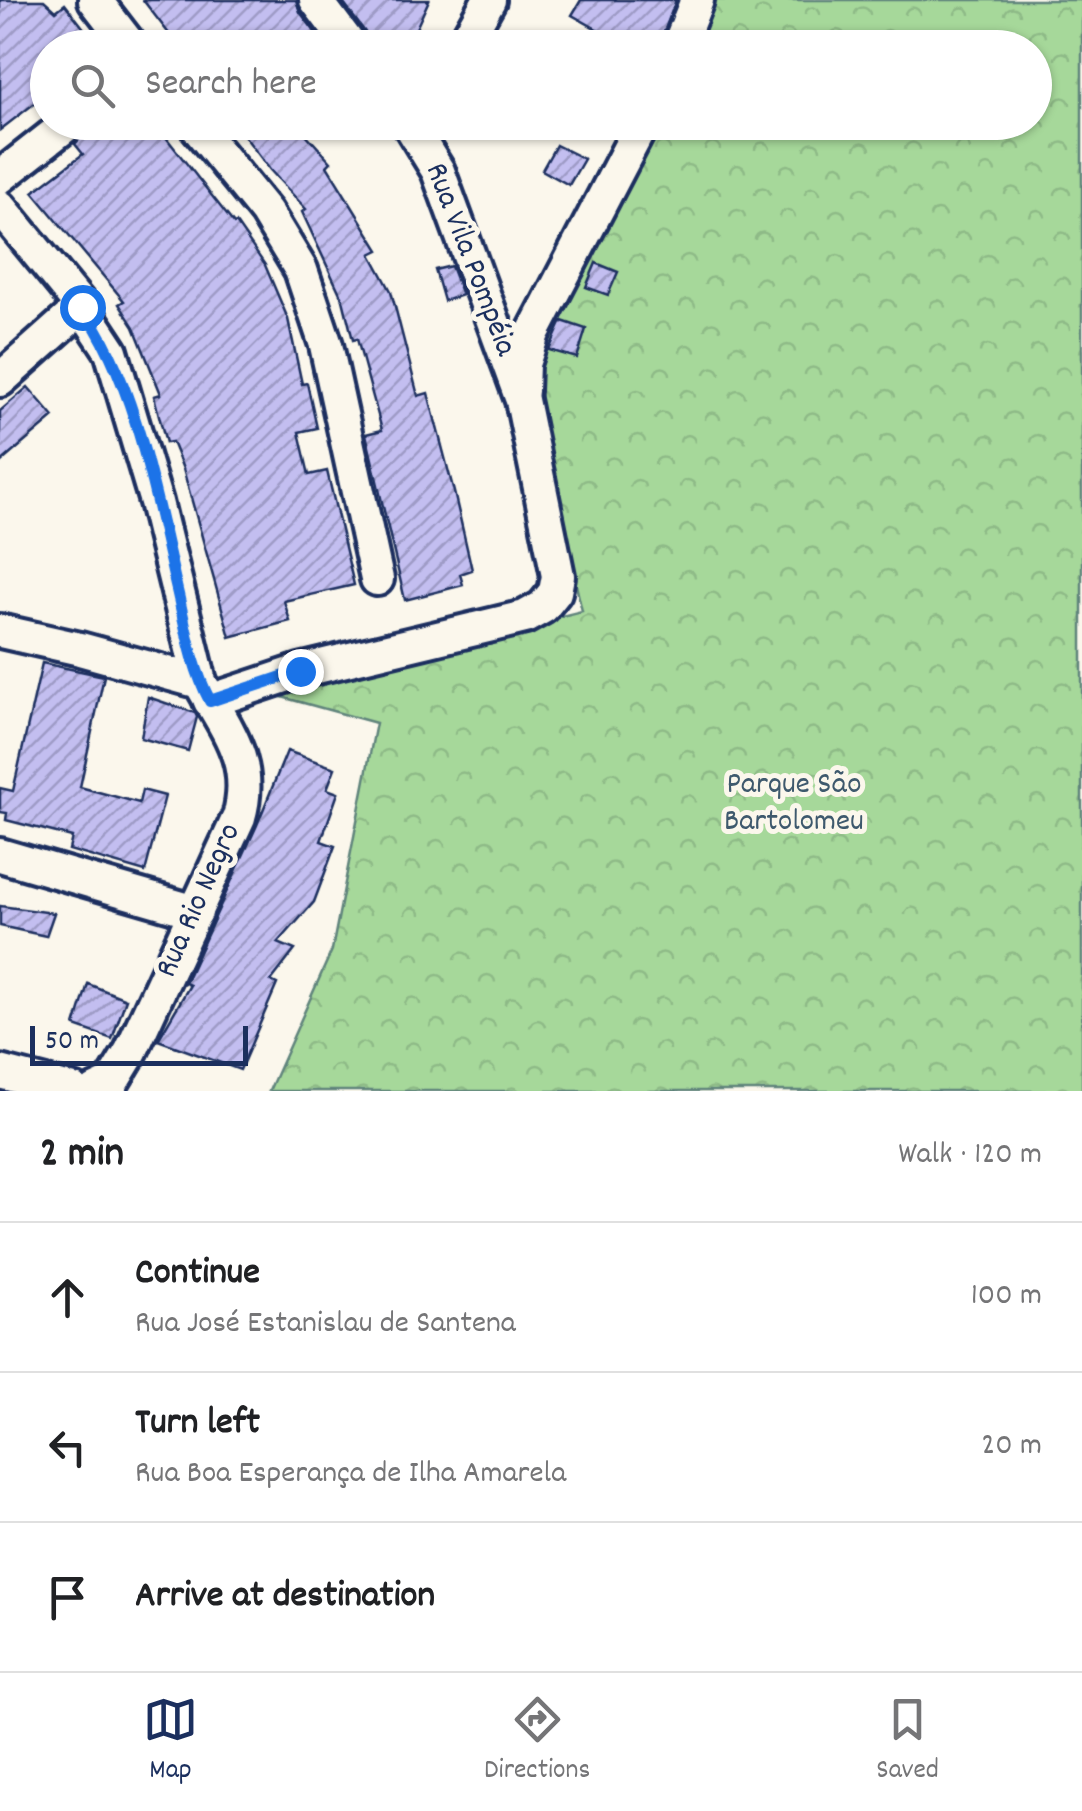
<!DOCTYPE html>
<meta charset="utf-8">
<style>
body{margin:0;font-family:Dekko,sans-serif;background:#f6f6f6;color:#202124}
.scale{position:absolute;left:30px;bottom:25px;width:218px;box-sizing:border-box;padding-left:10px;border:5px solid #1b2f5e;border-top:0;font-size:28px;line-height:35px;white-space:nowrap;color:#1b2f5e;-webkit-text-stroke:8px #fbf7ec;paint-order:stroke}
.stop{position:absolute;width:30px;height:30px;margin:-22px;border:8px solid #1a73e8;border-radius:50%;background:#fff}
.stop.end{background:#1a73e8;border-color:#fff;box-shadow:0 2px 10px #0008}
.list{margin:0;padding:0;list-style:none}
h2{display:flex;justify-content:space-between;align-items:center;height:130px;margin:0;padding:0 40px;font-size:42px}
h2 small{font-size:32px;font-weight:400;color:#757577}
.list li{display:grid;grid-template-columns:65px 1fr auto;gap:30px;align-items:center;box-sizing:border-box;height:150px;padding:0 40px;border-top:2px solid #e0e0e0}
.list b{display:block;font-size:38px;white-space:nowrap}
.list p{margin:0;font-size:32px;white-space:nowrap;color:#757577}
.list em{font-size:32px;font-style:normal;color:#757577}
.icon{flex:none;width:55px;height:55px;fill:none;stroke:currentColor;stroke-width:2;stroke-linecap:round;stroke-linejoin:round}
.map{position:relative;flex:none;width:1082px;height:1091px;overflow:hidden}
.search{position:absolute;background:#fff;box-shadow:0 2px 8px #0004;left:30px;right:30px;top:30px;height:110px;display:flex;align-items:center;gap:25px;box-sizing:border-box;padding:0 35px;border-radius:55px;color:#757577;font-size:38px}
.sheet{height:580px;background:#fff}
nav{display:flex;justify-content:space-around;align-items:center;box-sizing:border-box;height:140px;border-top:2px solid #e0e0e0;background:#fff;font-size:28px;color:#757577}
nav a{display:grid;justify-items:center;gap:5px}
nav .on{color:#1b2f5e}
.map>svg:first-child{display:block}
</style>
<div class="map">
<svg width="1082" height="1091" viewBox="0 0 1082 1091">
<defs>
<pattern id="forest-crowns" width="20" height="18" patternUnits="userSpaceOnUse" patternTransform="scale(2.5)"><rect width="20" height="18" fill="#a6d89a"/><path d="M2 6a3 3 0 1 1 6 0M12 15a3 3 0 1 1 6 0" fill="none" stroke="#8eba87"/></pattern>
<pattern id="building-hatch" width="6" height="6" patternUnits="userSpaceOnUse" patternTransform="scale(2.5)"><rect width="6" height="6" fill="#c3bef0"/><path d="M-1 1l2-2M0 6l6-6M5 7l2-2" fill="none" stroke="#9e9bc6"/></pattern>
</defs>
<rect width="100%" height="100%" fill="#fbf7ec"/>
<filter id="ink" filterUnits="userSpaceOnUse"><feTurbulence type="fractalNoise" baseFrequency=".01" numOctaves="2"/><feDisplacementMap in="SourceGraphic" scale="20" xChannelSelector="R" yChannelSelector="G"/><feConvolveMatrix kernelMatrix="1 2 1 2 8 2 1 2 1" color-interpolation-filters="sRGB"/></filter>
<g filter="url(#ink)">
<!-- forest -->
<polygon fill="url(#forest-crowns)" stroke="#60847c" stroke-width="2.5" points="708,0 1082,0 1082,1091 269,1091 332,950 376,723 271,694 318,676 582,611 533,397 531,371 648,123 1034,122 1034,48 685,47"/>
<!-- building -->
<g fill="url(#building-hatch)" stroke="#1b2f5e" stroke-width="2.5">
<polygon points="0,0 44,0 56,11 65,4 99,48 48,48 48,93 0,130"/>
<polygon points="143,0 296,0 300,12 327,48 180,48"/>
<polygon points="341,0 429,0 414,33 434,48 372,48 368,36"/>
<polygon points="581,0 676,0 658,48 602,48 609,36 572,15"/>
<polygon points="96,122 154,122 234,224 236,223 265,265 288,319 302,384 307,383 317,428 299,432 309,475 327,471 354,585 284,601 290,621 230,637 183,469 172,442 166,443 154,396 161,394 134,327 119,304 124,301 33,192 83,154 75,144"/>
<polygon points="234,122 295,122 331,162 327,166 379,250 371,254 391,291 418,396 428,393 454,492 472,570 460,574 463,585 405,600 366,434 382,430 357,339 353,340 343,300 302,212 306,209 270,170"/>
<polygon points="556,145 584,159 569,185 542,170"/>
<polygon points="596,263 618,272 608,295 586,287"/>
<polygon points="451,266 462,295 444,301 435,270"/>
<polygon points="562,321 586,329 577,358 549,350"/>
<polygon points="28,387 54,417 0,463 0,411"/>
<polygon points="42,663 104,676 80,787 139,803 142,790 165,796 145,872 69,850 72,837 6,820 7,813 0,812 0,788 13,791"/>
<polygon points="148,697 195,713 197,717 188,751 141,738"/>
<polygon points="287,751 335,768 327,789 338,793 321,841 335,846 314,902 278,943 295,950 271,981 277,984 240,1070 158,1040 190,985 185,983 257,825"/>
<polygon points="0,906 54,913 46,936 0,926"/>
<polygon points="88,984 126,999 112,1039 75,1026"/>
</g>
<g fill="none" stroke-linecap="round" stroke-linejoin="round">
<!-- minor casing -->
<g stroke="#1b2f5e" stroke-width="40">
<g id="minor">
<polyline points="95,0 132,48"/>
<polyline points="316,0 352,48"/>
<polyline points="462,48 489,0"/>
<polyline points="678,48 697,0"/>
<polyline points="193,122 266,212 301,270 326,345 377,579"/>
<polyline points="0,177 70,122"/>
<polyline points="0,207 82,307 111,351 156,502 200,682"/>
<polyline points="0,380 82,307"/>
<polyline points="522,391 523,364 533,333 643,122"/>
<path d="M0 631 80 649 200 682C226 729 255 762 239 817L131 1051 111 1084 96 1091"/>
<polyline points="210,701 300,671 525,617 543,607 555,592 558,576 522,400 438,171 408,122"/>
<polyline points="0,855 196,912"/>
<polyline points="0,1072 74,1091"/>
</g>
</g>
<!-- minor -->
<use href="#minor" stroke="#fbf7ec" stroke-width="32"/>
</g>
</g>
<g fill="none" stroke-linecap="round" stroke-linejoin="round" filter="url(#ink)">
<!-- route -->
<path stroke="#1a73e8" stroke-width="12" d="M82 307C135 378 157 504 177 590 186 628 192 667 210 701L300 671"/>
</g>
<g text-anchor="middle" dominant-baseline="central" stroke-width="10" stroke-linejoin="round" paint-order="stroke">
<!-- street labels -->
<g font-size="32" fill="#1b2f5e" stroke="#fbf7ec">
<text transform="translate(469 260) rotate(69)">Rua Vila Pompéia</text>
<text transform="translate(200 901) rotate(-66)">Rua Rio Negro</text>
</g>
<!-- park labels -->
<g font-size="32" fill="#3e596d" stroke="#fbf7ec">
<text x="794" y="786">Parque São<tspan x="794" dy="37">Bartolomeu</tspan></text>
</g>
</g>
</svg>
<div class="scale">50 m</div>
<div class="stop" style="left:82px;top:307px"></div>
<div class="stop end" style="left:300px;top:671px"></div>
<div class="search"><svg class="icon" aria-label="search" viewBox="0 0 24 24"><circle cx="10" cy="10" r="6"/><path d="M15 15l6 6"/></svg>Search here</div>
</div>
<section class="sheet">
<h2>2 min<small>Walk · 120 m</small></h2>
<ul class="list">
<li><svg class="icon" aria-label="ahead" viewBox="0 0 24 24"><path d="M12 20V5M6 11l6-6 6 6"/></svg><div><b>Continue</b><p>Rua José Estanislau de Santena</p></div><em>100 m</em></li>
<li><svg class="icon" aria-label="left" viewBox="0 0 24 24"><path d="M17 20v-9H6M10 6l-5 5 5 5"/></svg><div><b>Turn left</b><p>Rua Boa Esperança de Ilha Amarela</p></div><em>20 m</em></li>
<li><svg class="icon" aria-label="arrive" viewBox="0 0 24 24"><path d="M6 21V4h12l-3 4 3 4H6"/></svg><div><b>Arrive at destination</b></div></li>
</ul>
</section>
<nav>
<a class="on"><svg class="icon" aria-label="map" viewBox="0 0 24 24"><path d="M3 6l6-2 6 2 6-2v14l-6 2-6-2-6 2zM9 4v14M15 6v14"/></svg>Map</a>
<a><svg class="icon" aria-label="directions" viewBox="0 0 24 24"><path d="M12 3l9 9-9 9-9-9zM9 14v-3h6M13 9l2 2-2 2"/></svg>Directions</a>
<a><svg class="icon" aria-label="saved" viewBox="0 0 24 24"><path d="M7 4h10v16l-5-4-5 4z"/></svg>Saved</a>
</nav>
